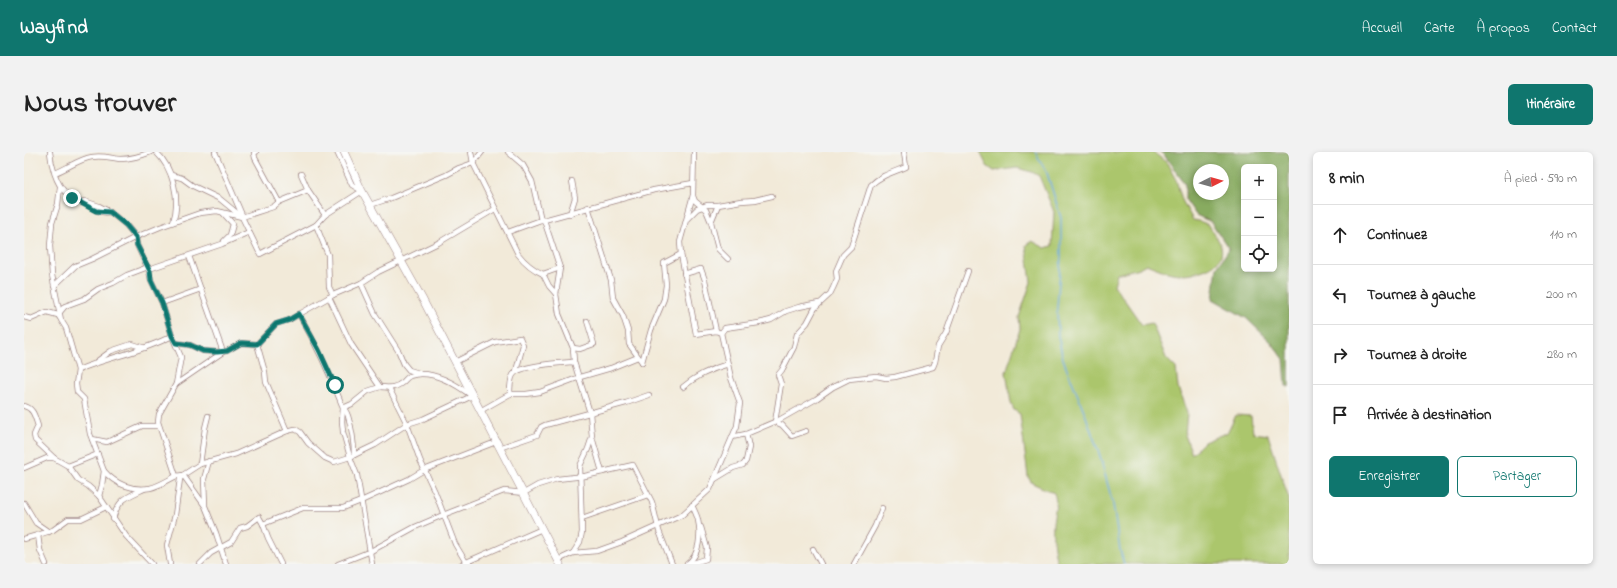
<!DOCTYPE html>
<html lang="fr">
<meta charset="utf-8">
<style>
body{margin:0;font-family:"Indie Flower",sans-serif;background:#f2f2f2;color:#222}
.controls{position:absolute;right:12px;top:12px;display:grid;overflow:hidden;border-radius:6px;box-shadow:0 2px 6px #0003}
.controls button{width:36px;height:36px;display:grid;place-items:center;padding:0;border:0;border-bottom:1px solid #e0e0e0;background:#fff;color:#222;font:20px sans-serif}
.compass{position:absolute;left:1169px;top:12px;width:36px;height:36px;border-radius:50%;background:#fff;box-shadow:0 2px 6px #0003;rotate:84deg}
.stop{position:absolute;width:12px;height:12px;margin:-9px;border:3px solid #0f766e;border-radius:50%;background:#fff}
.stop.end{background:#0f766e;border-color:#fff;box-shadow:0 1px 4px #0008}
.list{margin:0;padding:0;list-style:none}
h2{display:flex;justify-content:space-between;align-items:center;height:52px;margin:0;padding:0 16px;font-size:17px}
h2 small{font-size:13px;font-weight:400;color:#767676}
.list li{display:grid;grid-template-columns:26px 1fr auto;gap:12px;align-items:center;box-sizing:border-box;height:60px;padding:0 16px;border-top:1px solid #e0e0e0}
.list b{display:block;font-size:15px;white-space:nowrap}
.list em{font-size:13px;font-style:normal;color:#767676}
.actions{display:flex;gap:8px;padding:12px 16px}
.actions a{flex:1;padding:9px 0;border:1px solid #0f766e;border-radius:6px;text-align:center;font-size:14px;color:#0f766e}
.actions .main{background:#0f766e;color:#fff}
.icon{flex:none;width:22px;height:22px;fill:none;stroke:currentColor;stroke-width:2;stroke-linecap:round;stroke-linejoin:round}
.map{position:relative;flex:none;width:1265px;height:412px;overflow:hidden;border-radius:6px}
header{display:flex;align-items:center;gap:24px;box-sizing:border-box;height:56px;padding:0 20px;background:#0f766e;color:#fff}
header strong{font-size:19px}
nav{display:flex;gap:22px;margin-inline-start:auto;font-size:14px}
.intro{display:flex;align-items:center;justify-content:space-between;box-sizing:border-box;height:96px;padding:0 24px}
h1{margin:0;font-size:28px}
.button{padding:10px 18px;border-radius:6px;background:#0f766e;color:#fff;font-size:14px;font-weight:700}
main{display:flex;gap:24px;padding:0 24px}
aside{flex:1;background:#fff;border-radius:6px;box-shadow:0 2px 6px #0003}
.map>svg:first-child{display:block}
</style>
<header>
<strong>Wayfind</strong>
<nav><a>Accueil</a><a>Carte</a><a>À propos</a><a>Contact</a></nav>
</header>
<div class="intro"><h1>Nous trouver</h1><a class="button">Itinéraire</a></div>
<main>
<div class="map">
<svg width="1265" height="412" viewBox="0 0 1265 412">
<rect width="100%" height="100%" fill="#f6f6f2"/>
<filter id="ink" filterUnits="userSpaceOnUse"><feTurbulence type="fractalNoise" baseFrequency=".025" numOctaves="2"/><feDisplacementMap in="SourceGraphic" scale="8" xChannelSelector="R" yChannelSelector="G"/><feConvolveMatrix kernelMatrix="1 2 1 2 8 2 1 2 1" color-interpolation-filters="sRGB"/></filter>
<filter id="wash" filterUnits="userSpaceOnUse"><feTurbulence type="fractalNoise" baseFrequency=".012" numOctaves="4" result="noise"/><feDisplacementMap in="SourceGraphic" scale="16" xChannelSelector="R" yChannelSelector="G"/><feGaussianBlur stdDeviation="0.9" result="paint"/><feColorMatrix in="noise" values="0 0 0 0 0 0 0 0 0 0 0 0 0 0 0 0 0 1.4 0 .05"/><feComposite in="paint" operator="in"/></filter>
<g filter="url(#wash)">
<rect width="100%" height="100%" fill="#f2ead9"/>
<!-- green -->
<path fill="#abc66c" stroke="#7a724c" d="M956 0H1129L1143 11 1152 28 1158 48 1169 68C1174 69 1180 70 1184 73 1187 76 1190 82 1193 86 1210 111 1177 122 1157 122 1145 122 1133 116 1122 112L1115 116 1093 122 1090 133 1118 173 1128 171 1142 206 1152 216 1154 236 1163 261 1161 283 1168 302 1180 290 1204 280 1212 263 1227 264 1229 281 1244 283 1265 347V412H1033C1030 398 1028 386 1029 371 1030 361 1034 351 1030 341L1008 331 1004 325 996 262 990 258 987 251 982 220 996 177 995 165 1007 130 1002 93 1008 89 1021 96 1028 94 1030 60 1015 24 1008 20 993 16 970 19 963 14Z"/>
<!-- forest -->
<path fill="#88ab60" stroke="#696546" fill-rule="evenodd" d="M1136 0H1265V235L1262 234 1260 207 1247 190 1222 166 1189 147 1193 115 1205 97 1187 70 1172 63 1161 47V32L1140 3ZM1220 15H1250V117H1220ZM1175 18H1199V42H1175Z"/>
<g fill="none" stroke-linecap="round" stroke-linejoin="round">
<!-- stream -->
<polyline stroke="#68a8db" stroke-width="1.5" points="1011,0 1023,21 1037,66 1037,104 1033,156 1034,184 1039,207 1060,259 1076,304 1089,352 1096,398 1100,412"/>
</g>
</g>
<g filter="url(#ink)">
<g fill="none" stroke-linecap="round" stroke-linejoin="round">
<!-- minor casing -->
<g stroke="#9e8482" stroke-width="6">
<g id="minor">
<path d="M26 0C27 13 32 31 41 40 47 46 53 48 60 51 69 56 75 62 86 60L102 73 112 85 113 93 125 119 127 128 138 151 148 184 157 205 152 232 135 262 134 270 152 324 159 323 181 354 192 381 202 412"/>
<path d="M132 0C149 16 157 48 149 70"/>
<polyline points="191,0 218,63"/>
<polyline points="232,0 230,1 231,6 255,50 284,38 277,22"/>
<path d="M447 0 449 11 494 102C501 111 508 117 519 122L525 134 532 142"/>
<polyline points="484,0 499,13 508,29 517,68"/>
<path d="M31 21C44 16 55 7 68 5 78 3 87 6 96 7 107 7 117 4 127 0"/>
<polyline points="147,23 158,26 169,34 196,47 218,65 236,102 292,73 301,63 338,39 328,33 313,0"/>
<polyline points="36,35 34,52 28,71 26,94 28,123 37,168 42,176 54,218 52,232 53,240 60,247 66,282 80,319 78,333 75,344 102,384 128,412"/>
<polyline points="284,38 301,63"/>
<polyline points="669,44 671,49 682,58 687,70"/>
<polyline points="60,49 75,54 86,60"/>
<polyline points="346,53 367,46 422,23 435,16 449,11 458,0"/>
<polyline points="694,53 687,70 694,97 704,107"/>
<polyline points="564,55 587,128 589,146 599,164 604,179 605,192 618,210"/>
<polyline points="199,61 209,72 206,83 200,89"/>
<polyline points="546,62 551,46 548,29"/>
<polyline points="663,67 673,57 683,53 694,53 717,49 731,48 748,44"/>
<polyline points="520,68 536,116 532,142 535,162 549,196 550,210 566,261 568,285 564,297 556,314 558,380 556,390 549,401"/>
<polyline points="292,73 304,103 305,135 309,143"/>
<polyline points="484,80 517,68 520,68 630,38 669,31"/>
<polyline points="125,117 198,92 225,80"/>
<polyline points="519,122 536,116"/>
<polyline points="660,122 677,117 681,128 692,179"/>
<polyline points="337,131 351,162 375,200 380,212 385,218 395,221"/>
<polyline points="30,134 51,114 68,107 112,85 136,75 176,61 193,59 218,65 249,55 255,50"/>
<polyline points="138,151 177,137"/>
<polyline points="36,160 41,154 60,147 74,137 89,131 103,123 124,115"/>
<path d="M275 162C292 192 306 222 318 253 320 257 323 260 324 264 328 277 330 289 330 303"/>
<polyline points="0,165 7,167 23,160 34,163 36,166"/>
<polyline points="697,181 701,176 735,171 747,168 762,159 775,155 795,151"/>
<polyline points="152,191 166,193 179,199 193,200 203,199 217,191 233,192 241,220 242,230 263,279"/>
<polyline points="233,192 252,172 265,168 309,143 337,131 354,120 414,91 471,57"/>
<polyline points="549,196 556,197 570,192 563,169"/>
<polyline points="72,210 87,199 108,192 121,196"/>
<polyline points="431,210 471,190 496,186 499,193 492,219"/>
<polyline points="618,210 627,178 640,147 642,133 640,111 657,102"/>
<path d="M54 218C85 205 118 200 148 184"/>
<polyline points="152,232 199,200 165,104"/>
<path d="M659 235C673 223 687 217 704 212"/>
<polyline points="365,236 383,272 396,308 411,340 431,392 443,412"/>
<polyline points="486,242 502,242 516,240 556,225 587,216 614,205"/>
<path d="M0 254C10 256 11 266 14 274L10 283 11 288 30 306 44 314 54 328 64 334 75 344"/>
<polyline points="319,256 318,269 319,280 326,305 333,323 348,412"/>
<polyline points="319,256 328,252 344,239 356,235"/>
<path d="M456 259 486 242C486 237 486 228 489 223 495 213 538 211 550 210"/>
<path d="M782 279 768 284 758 273 751 270 757 232 754 223 758 218 770 195 773 182 783 171 791 156 806 142 809 136 813 127 812 119 819 103 827 95 847 33C857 23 870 20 882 15L880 0"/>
<polyline points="568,285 578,320"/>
<polyline points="708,285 722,282 755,268 792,247 809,235 825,227 852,224 862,226 871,225 909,215 911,210 914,194 922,181 944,119"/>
<polyline points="68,287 83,290 118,274 135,274"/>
<polyline points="475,296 513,283 517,275 521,273 602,251 625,243"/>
<path d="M176 312 212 302 263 279 271 277 276 280 284 291 301 306 310 310 326 305 351 293 383 272 399 267 448 244C432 232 407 216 386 224 383 225 381 228 379 230 372 236 365 236 356 235L327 192 305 145"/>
<polyline points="44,314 74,302"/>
<polyline points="0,316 23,306 30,306"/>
<path d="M80 319C91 332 108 339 126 336 135 334 144 328 152 324"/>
<polyline points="691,327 709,316 719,313 722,309 725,295 722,282"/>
<polyline points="0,351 12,371 25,380"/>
<polyline points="181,353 180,327 185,309"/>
<polyline points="558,366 624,343"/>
<path d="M89 367C94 347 103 345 120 337"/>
<polyline points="0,387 14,383"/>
<polyline points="789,397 797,412"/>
<polyline points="534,408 549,401 573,399 598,390 658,363 686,337 713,274 716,251 707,226 697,181 692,179 672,182 657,102 656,90 669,43 670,0"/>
<polyline points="22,412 16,398 14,383 29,378 44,367 57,367 82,355"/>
<polyline points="146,412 143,393 151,363 156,327 159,323 176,312 181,276 184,264"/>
<polyline points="176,412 187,401 207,390 216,376 223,374 235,365 239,372"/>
<polyline points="257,412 244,386 239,372 279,356 319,356 337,349 385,327 400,318 472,290"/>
<polyline points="314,412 347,399 391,375 419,363 480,339 500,341 514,333 533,327 561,324 609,313 628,350 635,379 648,412"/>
<polyline points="438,412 518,377"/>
<path d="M663 412C676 404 677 381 674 368 673 363 670 358 668 353"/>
<polyline points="666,412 682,407 683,396 677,375"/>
<polyline points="830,412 851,374 858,356"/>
</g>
</g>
<!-- primary casing -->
<g stroke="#9e8482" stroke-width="8">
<polyline id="primary" points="320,0 338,39 399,148 536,412"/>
</g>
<!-- minor -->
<use href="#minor" stroke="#fff" stroke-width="4.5"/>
<!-- primary -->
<use href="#primary" stroke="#fff" stroke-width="7"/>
</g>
</g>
<g fill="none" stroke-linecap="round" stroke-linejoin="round" filter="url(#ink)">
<!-- route -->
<polyline stroke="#0f766e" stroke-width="5" points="48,46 72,59 86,60 102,73 112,85 113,93 126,119 127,128 138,151 148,184 152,191 166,193 179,199 193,200 203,199 217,191 233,192 252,172 265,168 275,162 295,198 311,233"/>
</g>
</svg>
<div class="controls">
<button>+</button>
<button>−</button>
<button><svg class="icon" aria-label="locate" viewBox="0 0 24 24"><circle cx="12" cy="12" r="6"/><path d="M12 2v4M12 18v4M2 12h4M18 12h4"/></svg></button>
</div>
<svg class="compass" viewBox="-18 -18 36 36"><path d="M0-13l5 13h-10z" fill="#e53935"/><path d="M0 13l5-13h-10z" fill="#767676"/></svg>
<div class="stop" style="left:311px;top:233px"></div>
<div class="stop end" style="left:48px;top:46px"></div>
</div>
<aside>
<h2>8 min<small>À pied · 590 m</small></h2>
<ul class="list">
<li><svg class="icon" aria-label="ahead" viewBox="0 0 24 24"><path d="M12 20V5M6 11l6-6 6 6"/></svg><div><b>Continuez</b></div><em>110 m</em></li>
<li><svg class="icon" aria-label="left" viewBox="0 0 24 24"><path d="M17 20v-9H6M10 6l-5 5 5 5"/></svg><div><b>Tournez à gauche</b></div><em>200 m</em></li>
<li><svg class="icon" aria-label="right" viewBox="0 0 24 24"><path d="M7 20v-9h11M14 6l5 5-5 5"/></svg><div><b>Tournez à droite</b></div><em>280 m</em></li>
<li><svg class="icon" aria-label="arrive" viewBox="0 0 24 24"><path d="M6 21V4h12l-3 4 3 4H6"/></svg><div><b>Arrivée à destination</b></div></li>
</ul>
<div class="actions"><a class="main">Enregistrer</a><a>Partager</a></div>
</aside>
</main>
